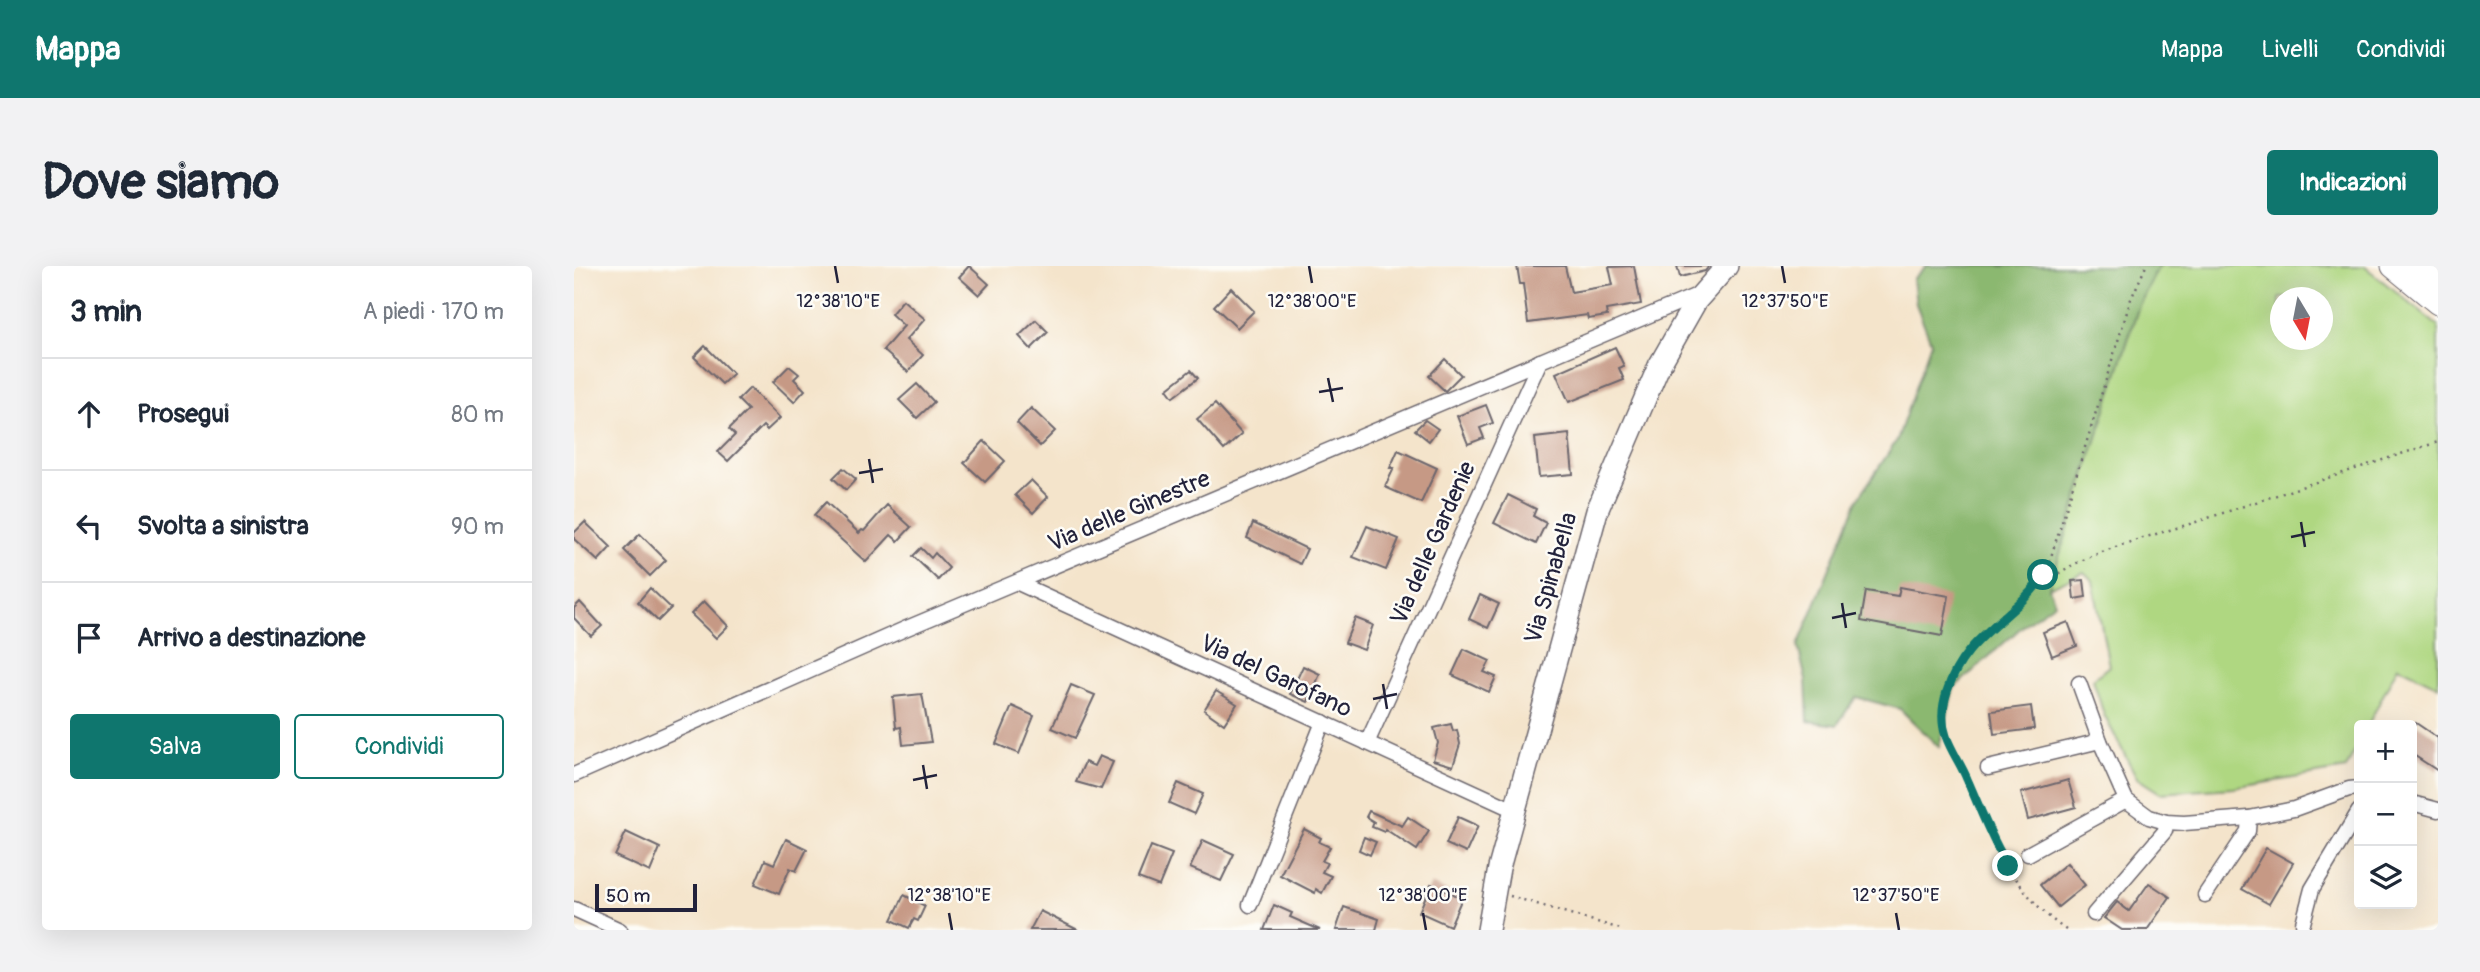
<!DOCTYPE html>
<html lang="it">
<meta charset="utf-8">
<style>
body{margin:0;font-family:Pangolin,sans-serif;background:#f2f2f3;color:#1f2937}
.controls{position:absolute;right:21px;bottom:21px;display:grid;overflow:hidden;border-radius:7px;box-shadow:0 7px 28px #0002}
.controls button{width:63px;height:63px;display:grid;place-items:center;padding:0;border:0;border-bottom:2px solid #e0e1e3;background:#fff;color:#1f2937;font:35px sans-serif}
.compass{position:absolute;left:1696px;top:21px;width:63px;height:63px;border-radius:50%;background:#fff;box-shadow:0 7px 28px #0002;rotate:170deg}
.scale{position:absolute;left:21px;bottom:18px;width:102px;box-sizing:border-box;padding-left:7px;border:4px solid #22223b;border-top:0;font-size:19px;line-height:24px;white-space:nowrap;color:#22223b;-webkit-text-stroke:5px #fdfcf7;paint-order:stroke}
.stop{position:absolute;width:21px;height:21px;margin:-16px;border:5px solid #0f766e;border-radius:50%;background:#fff}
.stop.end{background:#0f766e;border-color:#fff;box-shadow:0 2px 7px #0008}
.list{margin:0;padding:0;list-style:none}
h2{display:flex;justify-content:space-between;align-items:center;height:91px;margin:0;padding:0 28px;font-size:30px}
h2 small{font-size:23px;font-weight:400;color:#747a83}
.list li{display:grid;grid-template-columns:46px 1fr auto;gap:21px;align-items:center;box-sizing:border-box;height:112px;padding:0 28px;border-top:2px solid #e0e1e3}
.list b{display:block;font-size:26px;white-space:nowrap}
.list em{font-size:23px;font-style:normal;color:#747a83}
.actions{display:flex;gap:14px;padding:21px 28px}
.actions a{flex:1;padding:16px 0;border:2px solid #0f766e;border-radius:7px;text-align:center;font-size:24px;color:#0f766e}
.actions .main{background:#0f766e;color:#fff}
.icon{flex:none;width:38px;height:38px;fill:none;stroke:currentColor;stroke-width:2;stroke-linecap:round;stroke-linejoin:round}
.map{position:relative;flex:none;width:1864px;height:664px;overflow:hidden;border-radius:7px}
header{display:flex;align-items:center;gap:42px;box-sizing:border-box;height:98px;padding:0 35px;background:#0f766e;color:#fff}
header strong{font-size:33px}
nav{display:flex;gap:38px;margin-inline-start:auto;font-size:24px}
.intro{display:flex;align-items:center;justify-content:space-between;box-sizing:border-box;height:168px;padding:0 42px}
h1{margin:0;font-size:49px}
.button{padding:18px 32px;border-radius:7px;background:#0f766e;color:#fff;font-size:24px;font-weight:700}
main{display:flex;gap:42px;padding:0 42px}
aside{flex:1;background:#fff;border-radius:7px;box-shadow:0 7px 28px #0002}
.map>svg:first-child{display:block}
</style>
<header>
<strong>Mappa</strong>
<nav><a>Mappa</a><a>Livelli</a><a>Condividi</a></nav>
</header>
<div class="intro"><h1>Dove siamo</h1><a class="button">Indicazioni</a></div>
<main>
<aside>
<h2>3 min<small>A piedi · 170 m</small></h2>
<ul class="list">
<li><svg class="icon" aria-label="ahead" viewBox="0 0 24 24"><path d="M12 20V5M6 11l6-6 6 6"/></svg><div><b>Prosegui</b></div><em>80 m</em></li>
<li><svg class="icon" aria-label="left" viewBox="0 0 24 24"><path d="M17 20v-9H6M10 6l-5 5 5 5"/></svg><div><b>Svolta a sinistra</b></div><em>90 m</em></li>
<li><svg class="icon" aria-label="arrive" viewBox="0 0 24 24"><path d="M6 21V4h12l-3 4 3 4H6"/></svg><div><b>Arrivo a destinazione</b></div></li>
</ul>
<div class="actions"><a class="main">Salva</a><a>Condividi</a></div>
</aside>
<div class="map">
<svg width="1864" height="664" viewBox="0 0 1864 664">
<rect width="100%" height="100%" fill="#fdfcf7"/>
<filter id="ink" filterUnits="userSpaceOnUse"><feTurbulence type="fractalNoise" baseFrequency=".0143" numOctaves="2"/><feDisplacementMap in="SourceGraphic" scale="14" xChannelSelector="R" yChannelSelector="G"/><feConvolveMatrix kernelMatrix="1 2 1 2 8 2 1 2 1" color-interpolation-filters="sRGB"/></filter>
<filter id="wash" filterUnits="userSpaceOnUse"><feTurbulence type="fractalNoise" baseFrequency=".00686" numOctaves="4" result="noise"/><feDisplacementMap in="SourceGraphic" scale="28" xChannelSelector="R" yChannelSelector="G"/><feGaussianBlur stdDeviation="1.57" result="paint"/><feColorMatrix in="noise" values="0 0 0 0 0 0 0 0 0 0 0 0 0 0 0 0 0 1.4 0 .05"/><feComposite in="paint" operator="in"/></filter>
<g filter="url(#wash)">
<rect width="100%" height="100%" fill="#f4e4cb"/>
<!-- green -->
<path fill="#afd781" stroke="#687c5e" stroke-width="2" fill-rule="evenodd" d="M1585 0H1790L1864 60V420L1824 400 1794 459H1785V476L1772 503 1660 522 1586 527 1563 512 1530 449 1519 413 1535 400 1519 315 1510 306 1475 322 1565 39ZM1706 32H1748V74H1706Z"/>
<!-- forest -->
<polygon fill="#8bb86f" stroke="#566d55" stroke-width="2" points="1352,0 1585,0 1565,39 1475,322 1481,337 1451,358 1380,422 1365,481 1326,443 1282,431 1263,459 1234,455 1232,414 1224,380 1284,233 1323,174 1357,76 1342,38 1339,13"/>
<g id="blocks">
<!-- building -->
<g fill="#c69985">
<polygon points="395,0 415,18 405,29 385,11"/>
<polygon points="943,0 991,0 997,26 1039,19 1035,1 1060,0 1067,38 1032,44 1033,50 1014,53 1013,49 954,57 949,18 946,18"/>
<polygon points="1103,0 1135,0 1131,5 1106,11"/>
<polygon points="657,22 680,45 663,62 640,40"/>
<polygon points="329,34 351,53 332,74 349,89 334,106 309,84 330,60 317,48"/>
<polygon points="462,54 474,66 457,83 445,70"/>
<polygon points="131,80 159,108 148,118 120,91"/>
<polygon points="1041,81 1050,100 1045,102 1050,114 995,136 982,107"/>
<polygon points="871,93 887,109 871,125 855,110"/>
<polygon points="215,100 225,108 220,113 231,124 220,136 199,116"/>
<polygon points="617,104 624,112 599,131 593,123"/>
<polygon points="343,118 360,136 343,152 325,134"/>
<polygon points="176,122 206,152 193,164 189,160 154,195 144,186 161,169 155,163 174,144 164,134"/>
<polygon points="641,138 668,168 650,184 623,153"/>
<polygon points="912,139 919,157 906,162 910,172 894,178 883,150"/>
<polygon points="457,142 481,165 466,180 443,157"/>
<polygon points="851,154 864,163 855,175 841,164"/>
<polygon points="995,168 999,208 965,211 961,172"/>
<polygon points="410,175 431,195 411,216 390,197"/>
<polygon points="824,184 863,202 847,237 811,221 820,202 816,202"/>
<polygon points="269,202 282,213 272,224 259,212"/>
<polygon points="457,214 474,231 459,247 441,229"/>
<polygon points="934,229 962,243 959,250 972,257 962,278 920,257"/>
<polygon points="252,236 285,267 288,264 290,265 313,239 337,261 324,275 317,269 292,296 240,249"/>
<polygon points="11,256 37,281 24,295 0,273 0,267"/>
<polygon points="679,257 733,283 726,298 673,272"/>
<polygon points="793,260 825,273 812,304 779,291"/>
<polygon points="66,268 92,294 76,310 50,284"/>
<polygon points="347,282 357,292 361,287 375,302 364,314 339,290"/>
<polygon points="1510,314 1512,331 1500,333 1498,315"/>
<polygon points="1326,321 1375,330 1368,370 1287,355 1292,325 1324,330"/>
<polygon points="76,322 97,342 84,355 64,336"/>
<polygon points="906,329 925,338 914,362 895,353"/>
<polygon points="130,335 154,360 142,372 117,348"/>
<polygon points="6,336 28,360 17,370 0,352 0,342"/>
<polygon points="781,352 799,359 790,384 771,377"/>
<polygon points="1494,356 1503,380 1478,390 1469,366"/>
<polygon points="890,383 916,395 910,406 922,411 915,426 878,409"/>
<polygon points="729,400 746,408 734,436 716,428"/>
<polygon points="497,419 521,429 501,472 478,462"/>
<polygon points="642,425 663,438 650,458 630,444"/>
<polygon points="348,428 357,476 329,479 327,461 322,462 319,431"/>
<polygon points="438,440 460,450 445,488 422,478"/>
<polygon points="1457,440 1460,463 1420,468 1417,445"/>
<polygon points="1842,457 1864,472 1864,505 1838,488 1838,463"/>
<polygon points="877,458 879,465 883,464 886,478 879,500 859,494 864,477 860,462"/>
<polygon points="525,490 539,496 527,523 502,516 511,496 520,500"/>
<polygon points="1494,514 1502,541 1454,554 1447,527"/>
<polygon points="604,517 629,528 620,548 595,537"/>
<polygon points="795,545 828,560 834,551 855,565 843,584 811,563 810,566 798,561 800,556 792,551"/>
<polygon points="884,551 904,560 892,587 872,578"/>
<polygon points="730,563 747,572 745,576 756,581 748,595 753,597 748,606 757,610 748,627 742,623 741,627 706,609"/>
<polygon points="52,566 86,582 76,606 41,590"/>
<polygon points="790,571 802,576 796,589 785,584"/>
<polygon points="212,573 233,583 222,605 216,602 205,628 181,618 191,594 200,598"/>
<polygon points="629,574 660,588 647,615 616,602"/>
<polygon points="577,580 598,588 585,620 564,612"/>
<polygon points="1692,582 1719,597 1695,638 1668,623"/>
<polygon points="1493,597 1511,619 1484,641 1466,619"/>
<polygon points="1575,617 1596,631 1573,664 1548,664 1530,652 1543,636 1555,645"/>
<polygon points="857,618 888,632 876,660 845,646"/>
<polygon points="330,629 351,640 344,655 340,653 335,662 318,654"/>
<polygon points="700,639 718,647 716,651 746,664 690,664"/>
<polygon points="770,641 805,653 802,664 762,664"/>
<polygon points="466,645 504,664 456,664"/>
</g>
</g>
</g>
<g filter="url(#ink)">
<use href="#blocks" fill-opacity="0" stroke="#6c666d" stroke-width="2"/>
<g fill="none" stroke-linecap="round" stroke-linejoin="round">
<!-- street casing -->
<g stroke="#6c666d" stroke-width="17">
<g id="street">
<polyline points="444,317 940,544"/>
<polyline points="1505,417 1526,475 1552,534 1575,551 1592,556 1610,557 1675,552 1720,543 1775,523 1785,522"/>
<polyline points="793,477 966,95"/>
<polyline points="1414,502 1526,475"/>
<polyline points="0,509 333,362 1128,27"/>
<polyline points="1838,537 1864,544"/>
<polyline points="1454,588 1552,534"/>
<polyline points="1631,629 1674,565 1675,552"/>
<polyline points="676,639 749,456"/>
<polyline points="0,643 46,664"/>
<polyline points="1520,648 1591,565 1592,556"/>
<polyline points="1729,657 1738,623 1785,545"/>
</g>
</g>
<!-- secondary casing -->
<g stroke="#6c666d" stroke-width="24">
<polyline id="secondary" points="914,664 925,602 1023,245 1085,100 1122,35 1153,0"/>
</g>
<!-- primary casing -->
<g stroke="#6c666d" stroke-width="25">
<g id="primary">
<polyline points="1819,0 1864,37"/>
<polyline points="1845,0 1864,16"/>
</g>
</g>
<!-- path -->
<g stroke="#6c666d" stroke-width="2.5" stroke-dasharray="2 5" stroke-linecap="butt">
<polyline points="1462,320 1476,294 1557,33 1572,0"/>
<polyline points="936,630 1050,664"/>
<path d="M1492 664C1441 629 1417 571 1394 515 1383 487 1368 474 1370 441 1373 385 1451 326 1497 300 1535 280 1581 269 1622 256 1703 229 1783 202 1864 176"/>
</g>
<!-- street -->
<use href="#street" stroke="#fff" stroke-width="14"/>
<!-- secondary -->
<use href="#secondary" stroke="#fff" stroke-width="21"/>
<!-- primary -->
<use href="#primary" stroke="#fff" stroke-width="23"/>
</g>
</g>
<g fill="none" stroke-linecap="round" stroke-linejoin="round" filter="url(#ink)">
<!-- route -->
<path stroke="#0f766e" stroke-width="9" d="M1434 600C1417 573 1406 542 1393 513 1387 498 1377 485 1372 470 1362 442 1377 407 1395 385 1416 359 1454 336 1469 309"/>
</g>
<!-- ticks -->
<path fill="none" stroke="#22223b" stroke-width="2.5" d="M261 0 264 17M735 0 738 17M1208 0 1211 17M754 112 759 136M745 126 769 122M295 193 299 217M285 207 309 203M1727 256 1731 281M1717 271 1741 266M1268 337 1272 362M1258 352 1282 347M809 418 813 443M799 433 823 428M349 499 353 523M339 514 363 509M375 647 378 664M849 647 852 664M1322 647 1325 664"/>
<g text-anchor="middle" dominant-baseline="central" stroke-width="5" stroke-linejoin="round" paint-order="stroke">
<!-- street labels -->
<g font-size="24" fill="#22223b" stroke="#fdfcf7">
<text transform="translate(555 245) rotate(-23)">Via delle Ginestre</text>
<text transform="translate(859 277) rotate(-66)">Via delle Gardenie</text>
<text transform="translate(977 312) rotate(-74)">Via Spinabella</text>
<text transform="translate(702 410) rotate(25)">Via del Garofano</text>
</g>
</g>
<g font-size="18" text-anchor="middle" fill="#22223b" stroke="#fdfcf7" stroke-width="5" stroke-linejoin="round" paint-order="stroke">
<text x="264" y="41">12°38'10"E</text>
<text x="738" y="41">12°38'00"E</text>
<text x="1211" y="41">12°37'50"E</text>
<text x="375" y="635">12°38'10"E</text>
<text x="849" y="635">12°38'00"E</text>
<text x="1322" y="635">12°37'50"E</text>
</g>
</svg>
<div class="controls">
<button>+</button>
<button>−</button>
<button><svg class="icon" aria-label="layers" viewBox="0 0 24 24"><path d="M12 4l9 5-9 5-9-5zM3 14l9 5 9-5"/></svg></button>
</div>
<svg class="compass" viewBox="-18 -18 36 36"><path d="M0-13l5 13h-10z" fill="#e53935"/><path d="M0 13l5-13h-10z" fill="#747a83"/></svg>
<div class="scale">50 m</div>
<div class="stop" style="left:1469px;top:309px"></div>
<div class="stop end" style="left:1434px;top:600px"></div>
</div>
</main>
